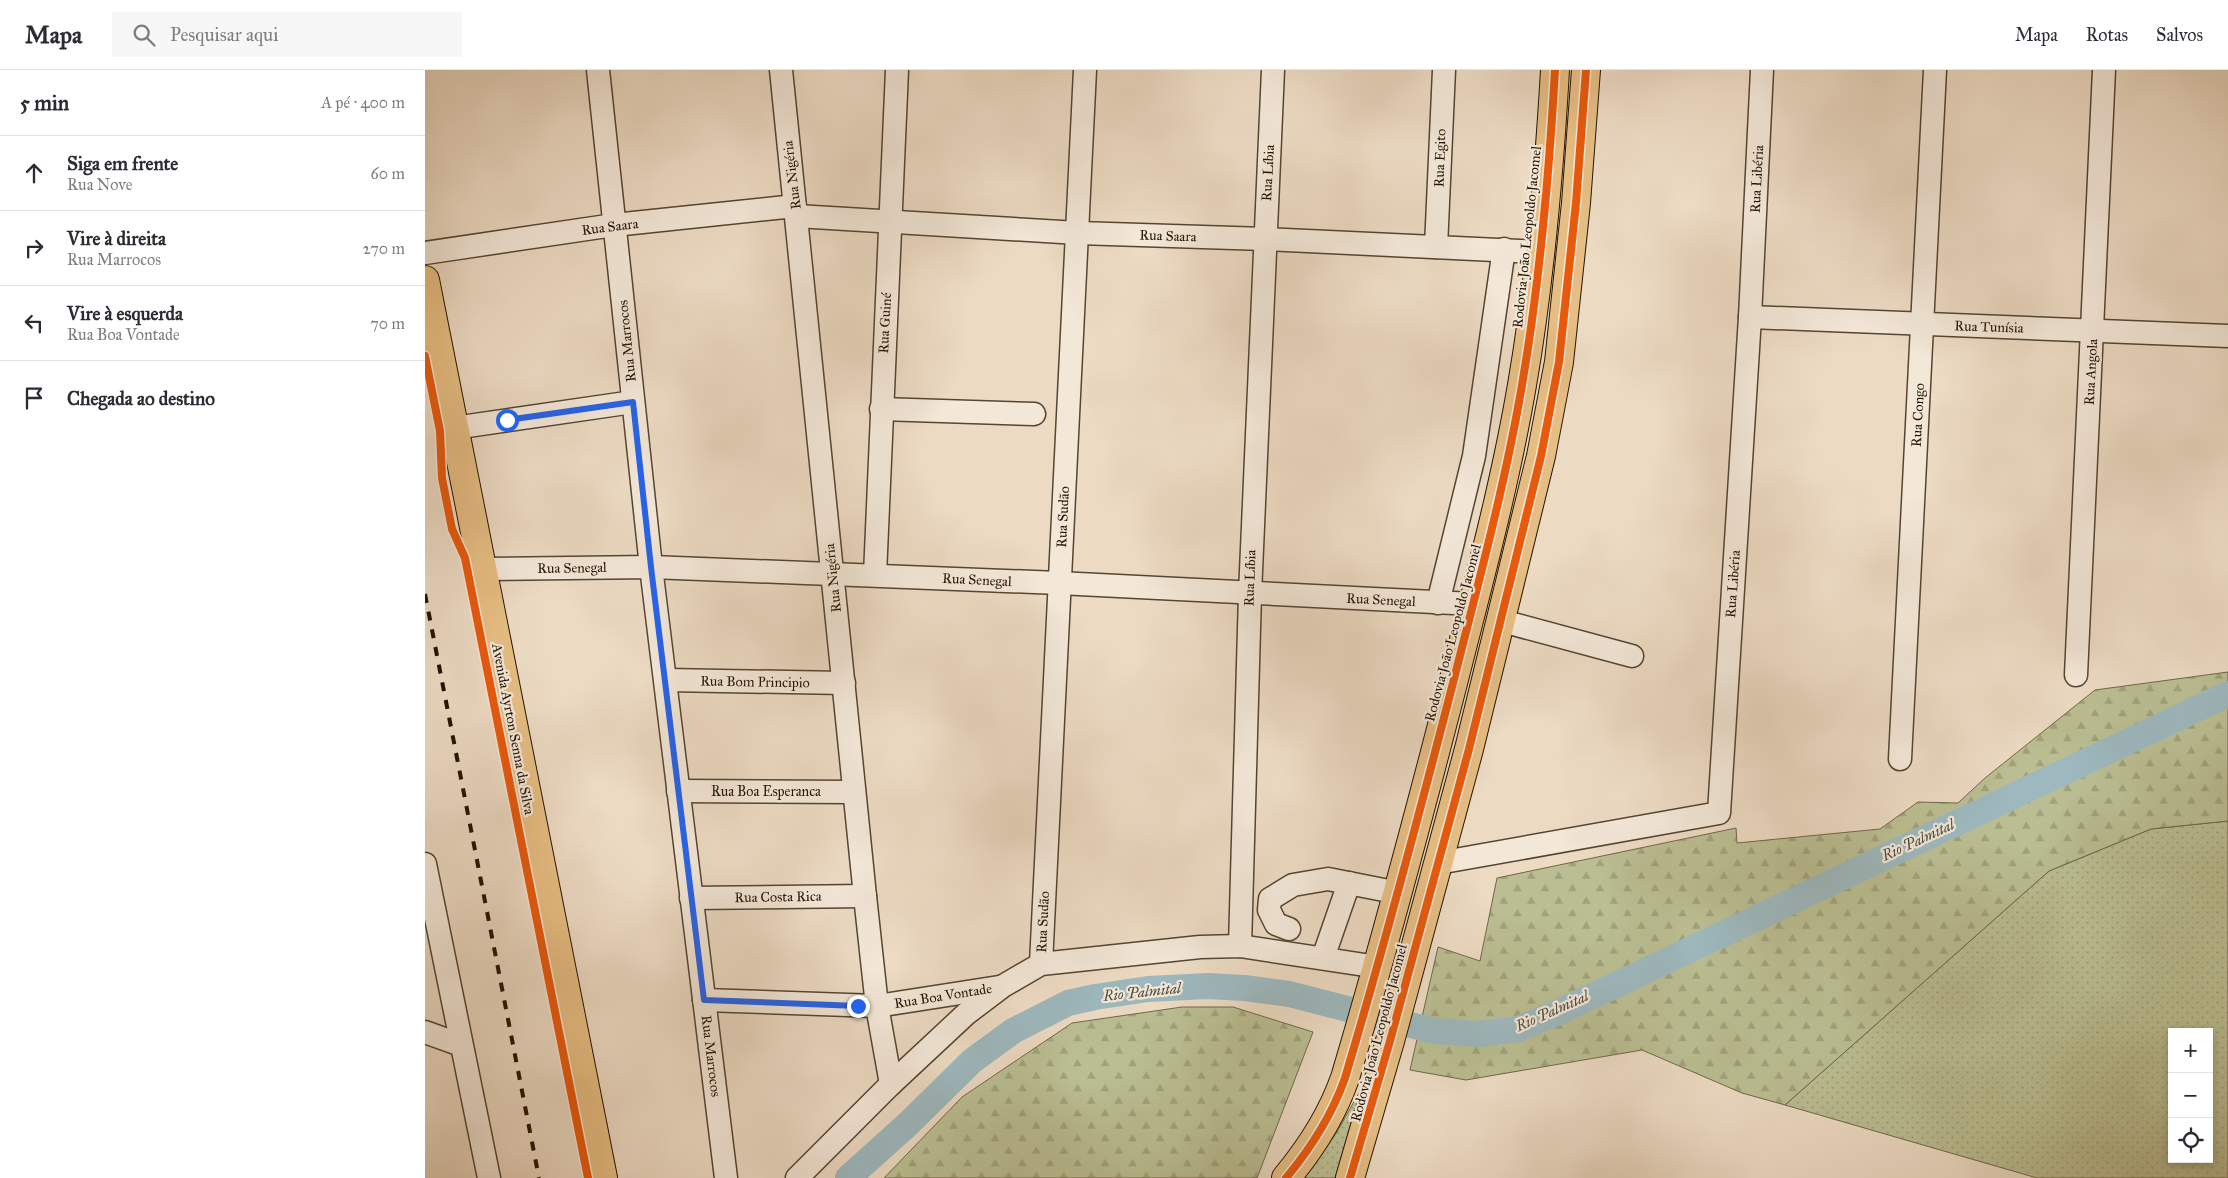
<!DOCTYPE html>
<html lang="pt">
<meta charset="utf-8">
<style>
body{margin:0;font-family:"IM FELL Great Primer",serif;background:#f7f7f7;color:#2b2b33}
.controls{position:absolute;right:15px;bottom:15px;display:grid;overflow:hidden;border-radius:0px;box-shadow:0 2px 8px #0003}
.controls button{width:45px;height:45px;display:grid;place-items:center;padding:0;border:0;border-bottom:1px solid #e1e1e2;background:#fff;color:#2b2b33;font:25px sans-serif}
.stop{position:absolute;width:15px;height:15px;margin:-11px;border:4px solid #2563eb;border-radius:50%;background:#fff}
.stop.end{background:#2563eb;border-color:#fff;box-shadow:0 1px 5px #0008}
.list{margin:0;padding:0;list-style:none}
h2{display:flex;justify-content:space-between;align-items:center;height:65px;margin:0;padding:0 20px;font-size:21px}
h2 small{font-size:16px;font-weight:400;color:#7c7c81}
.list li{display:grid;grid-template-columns:32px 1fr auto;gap:15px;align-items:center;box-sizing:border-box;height:75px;padding:0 20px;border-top:1px solid #e1e1e2}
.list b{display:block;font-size:19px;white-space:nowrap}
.list p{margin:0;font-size:16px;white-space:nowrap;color:#7c7c81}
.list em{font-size:16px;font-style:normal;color:#7c7c81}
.icon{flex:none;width:28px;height:28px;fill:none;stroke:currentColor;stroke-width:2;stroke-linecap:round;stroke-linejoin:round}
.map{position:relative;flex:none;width:1803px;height:1108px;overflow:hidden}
header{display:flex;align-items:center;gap:30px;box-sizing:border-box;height:70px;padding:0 25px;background:#fff;border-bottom:1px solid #e1e1e2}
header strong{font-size:24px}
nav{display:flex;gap:28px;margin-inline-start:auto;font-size:18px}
.search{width:350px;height:45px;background:#f7f7f7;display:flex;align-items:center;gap:12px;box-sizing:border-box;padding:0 18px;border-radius:0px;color:#7c7c81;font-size:19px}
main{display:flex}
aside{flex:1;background:#fff}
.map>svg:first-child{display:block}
</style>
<header>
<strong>Mapa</strong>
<div class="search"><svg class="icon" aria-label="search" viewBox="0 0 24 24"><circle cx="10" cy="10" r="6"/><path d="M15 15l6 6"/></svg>Pesquisar aqui</div>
<nav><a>Mapa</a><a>Rotas</a><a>Salvos</a></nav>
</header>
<main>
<aside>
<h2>5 min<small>A pé · 400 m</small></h2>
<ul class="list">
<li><svg class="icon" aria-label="ahead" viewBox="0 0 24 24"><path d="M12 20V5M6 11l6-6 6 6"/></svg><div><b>Siga em frente</b><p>Rua Nove</p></div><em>60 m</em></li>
<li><svg class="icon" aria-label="right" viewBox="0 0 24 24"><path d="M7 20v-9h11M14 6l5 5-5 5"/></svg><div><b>Vire à direita</b><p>Rua Marrocos</p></div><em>270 m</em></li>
<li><svg class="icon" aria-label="left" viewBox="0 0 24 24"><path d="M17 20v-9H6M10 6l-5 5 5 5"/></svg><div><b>Vire à esquerda</b><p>Rua Boa Vontade</p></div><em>70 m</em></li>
<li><svg class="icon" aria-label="arrive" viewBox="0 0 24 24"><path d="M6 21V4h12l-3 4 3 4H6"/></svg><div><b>Chegada ao destino</b></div></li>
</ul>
</aside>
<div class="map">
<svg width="1803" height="1108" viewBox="0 0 1803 1108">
<defs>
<pattern id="grass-dots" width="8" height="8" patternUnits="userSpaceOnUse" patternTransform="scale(1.25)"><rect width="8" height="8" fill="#babe92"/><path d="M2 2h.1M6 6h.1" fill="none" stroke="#a0a27c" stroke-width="1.8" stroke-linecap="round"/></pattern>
<pattern id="forest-firs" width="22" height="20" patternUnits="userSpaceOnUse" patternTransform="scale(1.25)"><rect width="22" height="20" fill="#babe92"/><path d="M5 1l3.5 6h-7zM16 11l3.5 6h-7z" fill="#a0a27c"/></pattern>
</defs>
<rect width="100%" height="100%" fill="#ecdac3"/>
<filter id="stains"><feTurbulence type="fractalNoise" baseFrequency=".004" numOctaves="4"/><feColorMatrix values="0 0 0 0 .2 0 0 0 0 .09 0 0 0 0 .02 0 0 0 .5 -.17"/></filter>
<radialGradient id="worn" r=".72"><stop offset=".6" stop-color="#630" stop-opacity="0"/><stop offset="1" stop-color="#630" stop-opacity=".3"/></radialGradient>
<!-- grass -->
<g fill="url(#grass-dots)" stroke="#6e6849" fill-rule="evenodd">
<path d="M1803 751V1108H1612L1360 1035 1624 801 1726 759ZM1747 962H1784V1089H1747Z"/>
<polygon points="936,1019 910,1108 879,1108 912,1062"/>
</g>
<!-- forest -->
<g fill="url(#forest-firs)" stroke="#6e6849">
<polygon points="1803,602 1803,751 1726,759 1624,801 1360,1035 1317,1023 1217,980 1041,1010 985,1000 1013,877 1055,891 1072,808 1311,758 1312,773 1455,759 1493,732 1533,733 1560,708 1670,620"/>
<polygon points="757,937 808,937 888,962 832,1108 459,1108 537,1027 647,953"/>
</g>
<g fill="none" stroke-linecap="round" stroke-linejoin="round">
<!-- river -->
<polyline stroke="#9db8be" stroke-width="26" points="423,1108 483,1054 547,991 588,961 643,933 670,927 723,919 783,916 819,918 864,924 1009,961 1053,964 1093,959 1136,941 1803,624"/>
<!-- minor casing -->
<g stroke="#554531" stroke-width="25">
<g id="minor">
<polyline points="173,0 226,497 301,1108"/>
<polyline points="356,0 440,826 452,936 466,1014"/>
<polyline points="372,146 653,163 840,169 1114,182"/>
<polyline points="1011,177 1019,0"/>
<polyline points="0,183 189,155 370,136"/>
<polyline points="1325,247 1803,266"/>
<polyline points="456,339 609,344"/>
<polyline points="29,358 208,332"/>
<polyline points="56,499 226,497 634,513 1048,534"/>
<polyline points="450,505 472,0"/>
<polyline points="1013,533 1049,386 1079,179"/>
<polyline points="1077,551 1207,586"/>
<polyline points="1651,605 1679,0"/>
<polyline points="241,610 419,613"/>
<polyline points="1475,689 1510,0"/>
<polyline points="253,721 429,722"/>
<polyline points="1013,793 1294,743 1325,247 1337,0"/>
<polyline points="0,794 64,1108"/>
<polyline points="266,828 440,826"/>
<polyline points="864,859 851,854 844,840 845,829 868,815 903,809 974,823"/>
<polyline points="815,876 825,524 848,0"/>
<polyline points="898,888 924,813"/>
<polyline points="616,894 660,0"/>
<polyline points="279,930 452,936 574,917"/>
<polyline points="0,962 36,975"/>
<polyline points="372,1108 466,1014 541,944 578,916 616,894 775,877 815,876 953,897"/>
</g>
</g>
<!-- major casing -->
<g stroke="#231300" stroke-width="30">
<polyline id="major" points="0,210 178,1108"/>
</g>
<!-- highway casing -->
<g stroke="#231300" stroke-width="30">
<g id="highway">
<path d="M861 1108C886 1078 907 1045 920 1008 959 877 994 745 1028 613 1053 514 1080 415 1097 315 1115 211 1124 105 1130 0"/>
<polyline points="925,1108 965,971 1044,679 1116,386 1134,292 1151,133 1161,0"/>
</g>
</g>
<!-- minor -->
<use href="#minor" stroke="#f3e7d8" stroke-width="22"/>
<!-- major -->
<use href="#major" stroke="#e6bd82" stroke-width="28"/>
<!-- highway -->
<use href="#highway" stroke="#e6bd82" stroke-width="28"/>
<!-- rail -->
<polyline stroke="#231300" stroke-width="4" stroke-dasharray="9 9" stroke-linecap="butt" points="0,524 114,1108"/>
<!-- cycleway casing -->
<g stroke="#f3e7d8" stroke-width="11">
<g id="cycleway">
<polyline points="0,286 15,361 17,408 27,459 40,488 163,1108"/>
<path d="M861 1108C886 1078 907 1045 920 1008 959 877 994 745 1028 613 1053 514 1080 415 1097 315 1115 211 1124 105 1130 0"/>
<polyline points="925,1108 965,971 1044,679 1116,386 1134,292 1151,133 1161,0"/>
</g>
</g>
<!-- cycleway -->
<use href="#cycleway" stroke="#e8590c" stroke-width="8"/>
</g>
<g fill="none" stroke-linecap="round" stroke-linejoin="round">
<!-- route -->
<polyline stroke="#2563eb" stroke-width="6" points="82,350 208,332 226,497 279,930 433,936"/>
</g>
<g text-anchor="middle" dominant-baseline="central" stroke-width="4.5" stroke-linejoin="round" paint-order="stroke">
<!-- street labels -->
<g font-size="14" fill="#231300" stroke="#f3e7d8">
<text transform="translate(1015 88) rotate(-88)">Rua Egito</text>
<text transform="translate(843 103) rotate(-87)">Rua Líbia</text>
<text transform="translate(367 105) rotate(-97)">Rua Nigéria</text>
<text transform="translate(1332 109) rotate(-87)">Rua Libéria</text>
<text transform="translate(185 157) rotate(-7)">Rua Saara</text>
<text transform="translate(743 166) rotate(2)">Rua Saara</text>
<text transform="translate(1102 167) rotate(-84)">Rodovia João Leopoldo Jacomel</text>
<text transform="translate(460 253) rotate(-87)">Rua Guiné</text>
<text transform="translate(1564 257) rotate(2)">Rua Tunísia</text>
<text transform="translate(202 271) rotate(-96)">Rua Marrocos</text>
<text transform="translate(1666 302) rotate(-87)">Rua Angola</text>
<text transform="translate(1493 345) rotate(-87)">Rua Congo</text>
<text transform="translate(638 447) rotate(-87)">Rua Sudão</text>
<text transform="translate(147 498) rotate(-1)">Rua Senegal</text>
<text transform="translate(408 508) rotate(-96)">Rua Nigéria</text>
<text transform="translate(825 508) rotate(-88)">Rua Líbia</text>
<text transform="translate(552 510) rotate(3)">Rua Senegal</text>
<text transform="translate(1308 514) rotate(-86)">Rua Libéria</text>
<text transform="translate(956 530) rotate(3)">Rua Senegal</text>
<text transform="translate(1028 563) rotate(-75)">Rodovia João Leopoldo Jacomel</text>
<text transform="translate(330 612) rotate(1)">Rua Bom Principio</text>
<text transform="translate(88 659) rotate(79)">Avenida Ayrton Senna da Silva</text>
<text x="341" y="721">Rua Boa Esperanca</text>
<text transform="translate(353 827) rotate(-1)">Rua Costa Rica</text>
<text transform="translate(618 852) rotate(-87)">Rua Sudão</text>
<text transform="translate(518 926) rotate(-9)">Rua Boa Vontade</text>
<text transform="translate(954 963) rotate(-75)">Rodovia João Leopoldo Jacomel</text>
<text transform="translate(286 986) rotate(83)">Rua Marrocos</text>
</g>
<!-- water labels -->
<g font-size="15" font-style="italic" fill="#4e4d42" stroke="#f3e7d8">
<text transform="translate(1493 770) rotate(-25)">Rio Palmital</text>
<text transform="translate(717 922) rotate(-6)">Rio Palmital</text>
<text transform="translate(1127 941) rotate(-24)">Rio Palmital</text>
</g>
</g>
<rect width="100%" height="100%" filter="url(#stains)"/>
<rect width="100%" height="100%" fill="url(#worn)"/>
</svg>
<div class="controls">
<button>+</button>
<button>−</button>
<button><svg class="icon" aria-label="locate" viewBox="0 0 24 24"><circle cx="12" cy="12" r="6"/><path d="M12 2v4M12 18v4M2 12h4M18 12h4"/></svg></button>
</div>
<div class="stop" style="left:82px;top:350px"></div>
<div class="stop end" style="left:433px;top:936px"></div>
</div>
</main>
